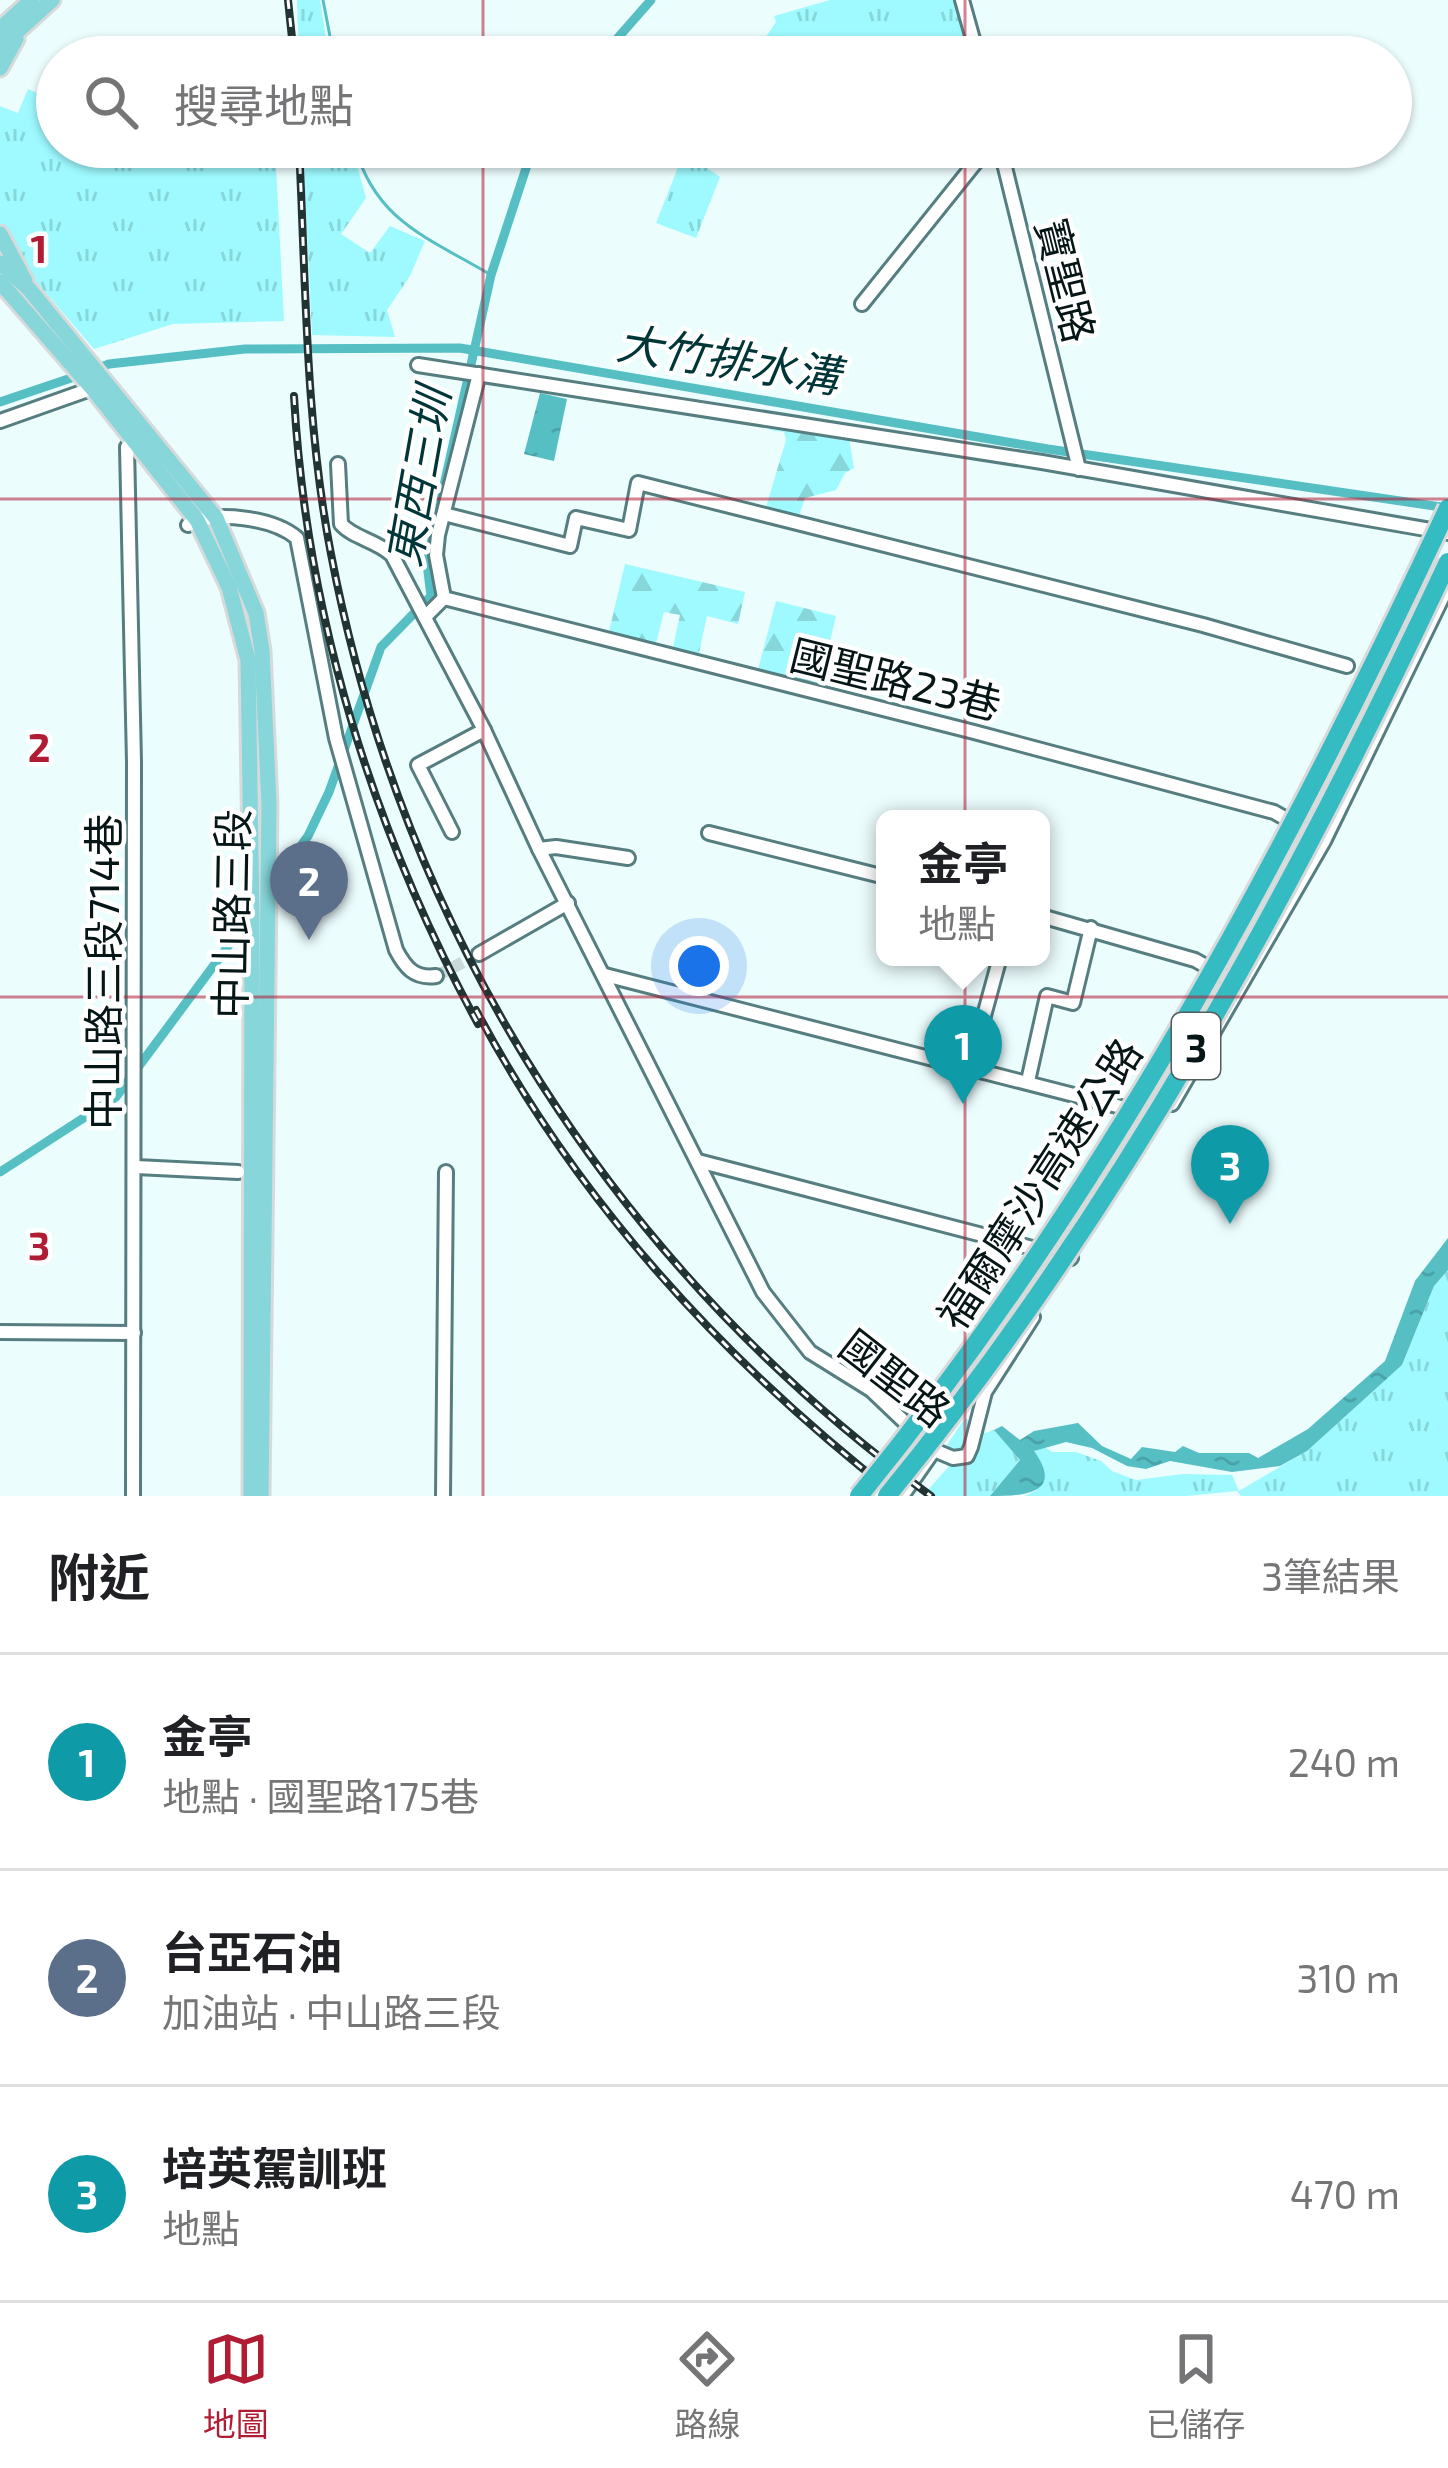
<!DOCTYPE html>
<html lang="zh-TW">
<meta charset="utf-8">
<style>
body{margin:0;font-family:"Exo 2","Noto Sans TC",sans-serif;background:#f6f6f6;color:#202124}
.you{position:absolute;left:699px;top:966px;width:42px;height:42px;margin:-30px;border:9px solid #fff;border-radius:50%;background:#1a73e8;box-shadow:0 0 0 18px #1a73e833}
.badge{display:grid;place-items:center;width:78px;height:78px;border-radius:50%;background:#b01c33;color:#fff;font-size:39px;font-weight:700}
.pin{position:absolute;translate:-50% -99px;filter:drop-shadow(0 3px 6px #0008)}
.pin::after{content:'';position:absolute;top:63px;width:42px;height:36px;background:inherit;clip-path:polygon(0 0,100% 0,50% 100%)}
.popup{position:absolute;left:876px;top:810px;width:174px;height:156px;box-sizing:border-box;display:grid;place-content:center;border-radius:18px;background:#fff;filter:drop-shadow(0 3px 9px #0005);font-size:39px;white-space:nowrap;color:#757577}
.popup b{font-size:45px;color:#202124}
.popup::after{content:'';position:absolute;left:50%;top:100%;margin-left:-24px;border:24px solid transparent;border-top-color:#fff}
.list{margin:0;padding:0;list-style:none}
h2{display:flex;justify-content:space-between;align-items:center;height:156px;margin:0;padding:0 48px;font-size:51px}
h2 small{font-size:39px;font-weight:400;color:#757577}
.list li{display:grid;grid-template-columns:78px 1fr auto;gap:36px;align-items:center;box-sizing:border-box;height:216px;padding:0 48px;border-top:3px solid #e0e0e0}
.list b{display:block;font-size:45px;white-space:nowrap}
.list p{margin:0;font-size:39px;white-space:nowrap;color:#757577}
.list em{font-size:39px;font-style:normal;color:#757577}
.icon{flex:none;width:66px;height:66px;fill:none;stroke:currentColor;stroke-width:2;stroke-linecap:round;stroke-linejoin:round}
.map{position:relative;flex:none;width:1448px;height:1496px;overflow:hidden}
.search{position:absolute;background:#fff;box-shadow:0 3px 9px #0004;left:36px;right:36px;top:36px;height:132px;display:flex;align-items:center;gap:30px;box-sizing:border-box;padding:0 42px;border-radius:66px;color:#757577;font-size:45px}
.sheet{height:804px;background:#fff}
nav{display:flex;justify-content:space-around;align-items:center;box-sizing:border-box;height:168px;border-top:3px solid #e0e0e0;background:#fff;font-size:33px;color:#757577}
nav a{display:grid;justify-items:center;gap:6px}
nav .on{color:#b01c33}
.map>svg:first-child{display:block}
</style>
<div class="map">
<svg width="1448" height="1496" viewBox="0 0 1448 1496">
<defs>
<pattern id="grass-tufts" width="24" height="20" patternUnits="userSpaceOnUse" patternTransform="scale(3)"><rect width="24" height="20" fill="#9efaff"/><path d="M3 7l-1-3M5 7V3M7 7l1-3M15 17l-1-3M17 17v-4M19 17l1-3" fill="none" stroke="#87d6da"/></pattern>
<pattern id="forest-firs" width="22" height="20" patternUnits="userSpaceOnUse" patternTransform="scale(3)"><rect width="22" height="20" fill="#9efaff"/><path d="M5 1l3.5 6h-7zM16 11l3.5 6h-7z" fill="#87d6da"/></pattern>
<pattern id="water-ripples" width="26" height="14" patternUnits="userSpaceOnUse" patternTransform="scale(3)"><rect width="26" height="14" fill="#56bfc4"/><path d="M2 4q2-2 4 0t4 0M15 11q2-2 4 0t4 0" fill="none" stroke="#49a3a8"/></pattern>
</defs>
<rect width="100%" height="100%" fill="#ecfdfe"/>
<!-- grass -->
<g fill="url(#grass-tufts)">
<polygon points="297,0 320,0 329,57 299,57"/>
<polygon points="830,0 955,0 967,33 947,57 752,57 776,22 774,16"/>
<polygon points="28,89 57,102 57,147 275,147 284,321 173,324 94,349 34,279 0,223 0,106 18,113"/>
<polygon points="303,147 352,147 366,198 341,234 370,253 390,226 425,241 410,276 387,310 395,337 312,335"/>
<polygon points="684,152 720,177 696,238 656,223"/>
<polygon points="1448,1270 1448,1496 1241,1496 1237,1491 1186,1496 1025,1496 1037,1490 1033,1452 1043,1446 1052,1452 1076,1452 1101,1461 1112,1471 1136,1480 1183,1474 1232,1475 1239,1491 1307,1451 1402,1365 1434,1286"/>
<polygon points="965,1418 985,1433 994,1430 1020,1460 990,1496 934,1496 927,1491 958,1456 947,1445"/>
</g>
<!-- forest -->
<g fill="url(#forest-firs)">
<polygon points="769,425 848,432 854,468 845,473 836,490 805,498 797,522 764,514 786,440 784,432 770,430"/>
<polygon points="625,564 745,592 738,624 707,616 697,662 671,656 680,615 664,612 654,651 607,640"/>
<polygon points="776,601 836,616 819,688 756,677"/>
</g>
<!-- water -->
<g fill="url(#water-ripples)">
<polygon points="540,393 567,399 554,461 524,454"/>
<path d="M1448 1238V1270L1434 1286 1402 1365 1307 1451 1280 1466 1232 1472 1170 1461 1146 1469 1127 1466 1092 1448 1066 1442 1034 1451C1065 1494 1023 1496 990 1496L1020 1460 994 1430 1002 1426 1020 1440 1034 1431 1078 1423 1102 1446 1131 1459 1142 1447 1175 1452 1183 1446 1199 1453H1249L1258 1458 1308 1429 1385 1361 1415 1281Z"/>
</g>
<g fill="none" stroke-linecap="round" stroke-linejoin="round">
<!-- stream -->
<g stroke="#56bfc4" stroke-width="3">
<polyline points="323,0 334,57"/>
<path d="M355 147C376 222 429 238 491 275"/>
</g>
<!-- canal -->
<g stroke="#56bfc4" stroke-width="9">
<polyline points="601,57 651,0"/>
<polyline points="96,369 109,364 245,349 460,348 1048,449 1448,508"/>
<polyline points="0,402 80,375"/>
<polyline points="438,512 491,275 533,147"/>
<polyline points="269,890 308,836 329,792 381,647 431,596 427,564 433,534"/>
<polyline points="0,1172 116,1097 252,914"/>
</g>
<!-- minor-tunnel -->
<polyline stroke="#cadadb" stroke-width="12" stroke-dasharray="12 6" stroke-linecap="butt" points="436,976 479,954"/>
<!-- minor casing -->
<g stroke="#567e80" stroke-width="18">
<g id="minor">
<polyline points="962,0 978,57"/>
<polyline points="1000,147 1079,469"/>
<polyline points="862,304 988,147"/>
<polyline points="418,365 1042,462 1448,533"/>
<polyline points="0,421 99,386"/>
<polyline points="127,447 134,762 133,1496"/>
<path d="M338 464 341 524C353 538 376 540 392 555L484 730 539 849 763 1292 810 1352 871 1390 934 1450 953 1458 967 1456 971 1447 985 1392 1033 1317"/>
<polyline points="444,514 570,546 576,518 629,530 638,483 1203,625 1347,666"/>
<path d="M188 525C216 510 273 518 297 538L336 738 396 950C405 967 414 979 436 976"/>
<polyline points="444,598 974,732 1274,812 1318,837"/>
<polyline points="425,617 444,598 436,555 438,535 479,374"/>
<polyline points="452,832 418,765 484,730"/>
<polyline points="709,833 885,877"/>
<polyline points="539,849 556,847 628,858"/>
<polyline points="1041,916 1195,960 1236,983"/>
<polyline points="479,954 568,903"/>
<polyline points="605,975 1156,1116"/>
<polyline points="970,1067 1000,957"/>
<polyline points="1028,1081 1047,996 1073,1003 1091,928"/>
<polyline points="1172,1104 1324,841 1448,586"/>
<polyline points="698,1161 1071,1258"/>
<polyline points="136,1167 238,1172"/>
<polyline points="0,1332 134,1333"/>
<polyline points="443,1496 446,1172"/>
<polyline points="902,1496 934,1450"/>
</g>
</g>
<!-- major casing -->
<g stroke="#d7dada" stroke-width="21">
<g id="major">
<polyline points="0,29 32,0"/>
<polyline points="0,47 52,0"/>
<polyline points="0,68 16,39"/>
<polyline points="0,234 25,281"/>
<polyline points="0,263 29,289 216,518 256,613 262,651 269,804 261,1496"/>
<polyline points="0,282 93,389 197,520 229,587 248,660 252,919 251,1496"/>
</g>
</g>
<!-- minor -->
<use href="#minor" stroke="#fff" stroke-width="12"/>
<!-- major -->
<use href="#major" stroke="#86d6da" stroke-width="15"/>
<!-- rail casing -->
<g stroke="#223334" stroke-width="8">
<g id="rail">
<polyline points="288,0 294,57"/>
<path d="M299 147C306 282 305 421 331 554 404 936 617 1268 931 1496"/>
<path d="M294 396C306 616 373 831 478 1024"/>
<path d="M476 1010C578 1203 725 1362 897 1496"/>
</g>
</g>
<!-- rail -->
<use href="#rail" stroke="#fff" stroke-width="3" stroke-dasharray="9" stroke-linecap="butt"/>
<!-- highway-bridge casing -->
<g stroke="#d7dada" stroke-width="24" stroke-linecap="butt">
<g id="highway-bridge">
<path d="M859 1496C1103 1197 1285 857 1448 508"/>
<path d="M887 1496C1118 1214 1294 891 1448 562"/>
</g>
</g>
<!-- highway-bridge -->
<use href="#highway-bridge" stroke="#35bbc2" stroke-width="18"/>
</g>
<!-- grid -->
<path fill="none" stroke="#b01c33" stroke-width="3" stroke-opacity="0.55" d="M483 0V57M965 0V57M483 147V1496M965 147V1496M0 499H1448M0 997H1448"/>
<g text-anchor="middle" dominant-baseline="central" stroke-width="9" stroke-linejoin="round" paint-order="stroke">
<!-- shield labels -->
<rect fill="#fff" stroke="#515c5d" stroke-width="3" x="1172" y="1013" width="48" height="66" rx="9"/>
<g font-size="39" font-weight="bold" fill="#061617">
<text x="1196" y="1046">3</text>
</g>
<!-- street labels -->
<g font-size="42" fill="#061617" stroke="#fff">
<text transform="translate(1067 280) rotate(76)">寶聖路</text>
<text transform="translate(896 678) rotate(14)">國聖路23巷</text>
<text transform="translate(230 914) rotate(-89)">中山路三段</text>
<text transform="translate(102 972) rotate(-90)">中山路三段714巷</text>
<text transform="translate(1038 1183) rotate(-57)">福爾摩沙高速公路</text>
<text transform="translate(896 1377) rotate(38)">國聖路</text>
</g>
<!-- water labels -->
<g font-size="45" font-style="italic" fill="#013638" stroke="#fff">
<text transform="translate(729 358) rotate(9)">大竹排水溝</text>
<text transform="translate(417 477) rotate(-80)">東西三圳</text>
</g>
</g>
<g font-size="39" text-anchor="middle" font-weight="bold" fill="#b01c33" stroke="#fff" stroke-width="9" stroke-linejoin="round" paint-order="stroke">
<text x="39" y="263">1</text>
<text x="39" y="762">2</text>
<text x="39" y="1260">3</text>
</g>
</svg>
<div class="you"></div>
<div class="pin badge" style="left:963px;top:1104px;background:#0f9aa8">1</div>
<div class="popup"><b>金亭</b>地點</div>
<div class="pin badge" style="left:309px;top:940px;background:#5c6f8a">2</div>
<div class="pin badge" style="left:1230px;top:1224px;background:#0f9aa8">3</div>
<div class="search"><svg class="icon" aria-label="search" viewBox="0 0 24 24"><circle cx="10" cy="10" r="6"/><path d="M15 15l6 6"/></svg>搜尋地點</div>
</div>
<section class="sheet">
<h2>附近<small>3筆結果</small></h2>
<ul class="list">
<li><span class="badge" style="background:#0f9aa8">1</span><div><b>金亭</b><p>地點 · 國聖路175巷</p></div><em>240 m</em></li>
<li><span class="badge" style="background:#5c6f8a">2</span><div><b>台亞石油</b><p>加油站 · 中山路三段</p></div><em>310 m</em></li>
<li><span class="badge" style="background:#0f9aa8">3</span><div><b>培英駕訓班</b><p>地點</p></div><em>470 m</em></li>
</ul>
</section>
<nav>
<a class="on"><svg class="icon" aria-label="map" viewBox="0 0 24 24"><path d="M3 6l6-2 6 2 6-2v14l-6 2-6-2-6 2zM9 4v14M15 6v14"/></svg>地圖</a>
<a><svg class="icon" aria-label="directions" viewBox="0 0 24 24"><path d="M12 3l9 9-9 9-9-9zM9 14v-3h6M13 9l2 2-2 2"/></svg>路線</a>
<a><svg class="icon" aria-label="saved" viewBox="0 0 24 24"><path d="M7 4h10v16l-5-4-5 4z"/></svg>已儲存</a>
</nav>
